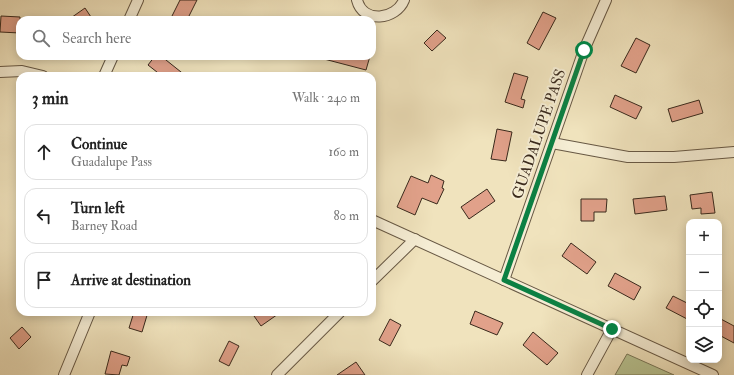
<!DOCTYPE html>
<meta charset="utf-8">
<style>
body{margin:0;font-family:"IM FELL Double Pica",serif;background:#f6f6f6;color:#222}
.controls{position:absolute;right:12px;bottom:12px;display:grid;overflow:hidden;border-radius:8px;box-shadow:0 2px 10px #0003}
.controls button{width:36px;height:36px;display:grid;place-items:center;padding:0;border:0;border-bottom:1px solid #e0e0e0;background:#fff;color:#222;font:20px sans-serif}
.stop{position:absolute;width:12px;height:12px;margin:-9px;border:3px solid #0b8043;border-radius:50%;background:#fff}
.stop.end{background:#0b8043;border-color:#fff;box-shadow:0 1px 4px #0008}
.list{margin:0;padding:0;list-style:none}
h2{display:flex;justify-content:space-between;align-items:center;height:52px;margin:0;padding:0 16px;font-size:17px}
h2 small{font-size:13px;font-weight:400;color:#767676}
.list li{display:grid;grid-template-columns:26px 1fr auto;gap:12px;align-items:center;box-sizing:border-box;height:56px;margin:0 8px 8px;padding:0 8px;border:1px solid #e0e0e0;border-radius:12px}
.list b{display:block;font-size:15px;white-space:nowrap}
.list p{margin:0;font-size:13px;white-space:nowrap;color:#767676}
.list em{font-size:13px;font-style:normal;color:#767676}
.icon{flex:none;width:22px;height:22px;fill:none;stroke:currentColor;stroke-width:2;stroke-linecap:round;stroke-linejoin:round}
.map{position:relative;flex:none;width:734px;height:375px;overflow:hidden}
.search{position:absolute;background:#fff;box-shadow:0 2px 10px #0003;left:16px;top:16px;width:360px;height:44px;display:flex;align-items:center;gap:10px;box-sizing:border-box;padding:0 14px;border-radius:12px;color:#767676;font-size:15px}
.panel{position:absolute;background:#fff;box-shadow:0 2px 10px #0003;left:16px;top:72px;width:360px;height:244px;border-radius:12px}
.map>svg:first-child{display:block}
</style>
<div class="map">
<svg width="734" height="375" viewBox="0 0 734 375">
<rect width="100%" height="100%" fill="#f0e3bd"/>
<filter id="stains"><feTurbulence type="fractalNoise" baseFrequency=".005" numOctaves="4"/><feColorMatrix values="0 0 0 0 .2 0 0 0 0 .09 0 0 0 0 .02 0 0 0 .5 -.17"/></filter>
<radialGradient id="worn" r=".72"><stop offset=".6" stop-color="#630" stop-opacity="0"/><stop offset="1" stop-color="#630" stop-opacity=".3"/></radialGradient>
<!-- green -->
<polygon fill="#b8c492" stroke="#787657" points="627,354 674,375 615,375"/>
<!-- building -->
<g fill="#e1a18a" stroke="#39291c">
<polygon points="180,0 197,0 187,20 170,20"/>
<polygon points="85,8 93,20 68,20"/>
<polygon points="543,12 556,18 539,50 527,43"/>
<polygon points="1,16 20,17 20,33 0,32"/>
<polygon points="437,30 446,38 432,51 424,43"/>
<polygon points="636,38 650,45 636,73 621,66"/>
<polygon points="155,56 161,56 186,76 162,76 148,65"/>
<polygon points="324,56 370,56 366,70 324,59"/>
<polygon points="514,73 528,77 521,99 525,100 523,108 505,102"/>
<polygon points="615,95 642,107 636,119 610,107"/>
<polygon points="699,100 703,113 672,122 668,109"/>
<polygon points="497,129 512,132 506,161 491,159"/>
<polygon points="431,175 444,181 442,188 444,189 437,204 422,198 415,215 397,207 411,176 428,183"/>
<polygon points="487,189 495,201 469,219 461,207"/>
<polygon points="712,192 715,213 701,214 701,208 692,209 690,195"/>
<polygon points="665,196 667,210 635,214 633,199"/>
<polygon points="581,199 607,199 606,212 594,212 594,221 581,221"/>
<polygon points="571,243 596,262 587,274 562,256"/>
<polygon points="615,273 641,287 634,300 608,286"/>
<polygon points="673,296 689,304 689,320 666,308"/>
<polygon points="475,311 503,323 497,335 470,324"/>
<polygon points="134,312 148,312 142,332 129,328"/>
<polygon points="260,312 281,312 261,326 254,316"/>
<polygon points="719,318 734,326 734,343 719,335"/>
<polygon points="390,319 401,325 390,346 379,340"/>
<polygon points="22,327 31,337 19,349 10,338"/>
<polygon points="533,332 558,353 547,365 523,345"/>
<polygon points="229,341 239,346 229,366 219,361"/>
<polygon points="111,351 130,357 127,366 122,365 119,375 105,374"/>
<polygon points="356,362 365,375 337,375"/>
</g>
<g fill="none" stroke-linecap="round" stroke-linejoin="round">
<!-- street casing -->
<g stroke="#675844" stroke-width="12">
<g id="street">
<path d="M357 0C363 24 396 20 404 0"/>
<polyline points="129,20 138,0"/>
<polyline points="0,72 22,71 43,76"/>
<polyline points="104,76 113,56"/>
<polyline points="552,143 628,157 674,157 734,152"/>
<polyline points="372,220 713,375"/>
<polyline points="504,280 584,50 606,0"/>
<polyline points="372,281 415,239"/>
<polyline points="64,375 90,312"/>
<polyline points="277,375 340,312"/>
<polyline points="587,375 612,329"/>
</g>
</g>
<!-- street -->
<use href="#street" stroke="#f5edd4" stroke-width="10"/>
</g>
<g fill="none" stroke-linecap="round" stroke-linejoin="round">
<!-- route -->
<polyline stroke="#0b8043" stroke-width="5" points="584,50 504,280 612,329"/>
</g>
<g text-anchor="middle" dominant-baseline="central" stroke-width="4" stroke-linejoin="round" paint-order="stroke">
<!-- street labels -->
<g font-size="15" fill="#39291c" stroke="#f5edd4">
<text transform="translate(539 134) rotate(-71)">GUADALUPE PASS</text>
</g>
</g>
<rect width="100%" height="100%" filter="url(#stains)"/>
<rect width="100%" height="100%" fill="url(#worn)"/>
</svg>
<div class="controls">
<button>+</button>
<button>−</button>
<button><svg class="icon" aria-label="locate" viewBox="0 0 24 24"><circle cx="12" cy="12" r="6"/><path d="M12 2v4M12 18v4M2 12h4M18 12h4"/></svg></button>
<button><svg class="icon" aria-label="layers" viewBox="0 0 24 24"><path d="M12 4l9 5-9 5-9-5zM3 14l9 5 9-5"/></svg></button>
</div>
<div class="stop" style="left:584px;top:50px"></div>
<div class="stop end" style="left:612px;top:329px"></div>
<div class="search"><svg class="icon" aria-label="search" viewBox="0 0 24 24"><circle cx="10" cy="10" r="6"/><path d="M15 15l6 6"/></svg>Search here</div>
<section class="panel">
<h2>3 min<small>Walk · 240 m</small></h2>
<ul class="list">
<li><svg class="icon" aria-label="ahead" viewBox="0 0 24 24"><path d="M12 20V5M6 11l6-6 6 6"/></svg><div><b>Continue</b><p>Guadalupe Pass</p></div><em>160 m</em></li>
<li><svg class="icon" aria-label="left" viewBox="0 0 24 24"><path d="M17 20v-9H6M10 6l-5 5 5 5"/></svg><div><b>Turn left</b><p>Barney Road</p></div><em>80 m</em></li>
<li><svg class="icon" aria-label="arrive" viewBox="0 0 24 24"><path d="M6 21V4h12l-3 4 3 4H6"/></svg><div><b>Arrive at destination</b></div></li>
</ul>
</section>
</div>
